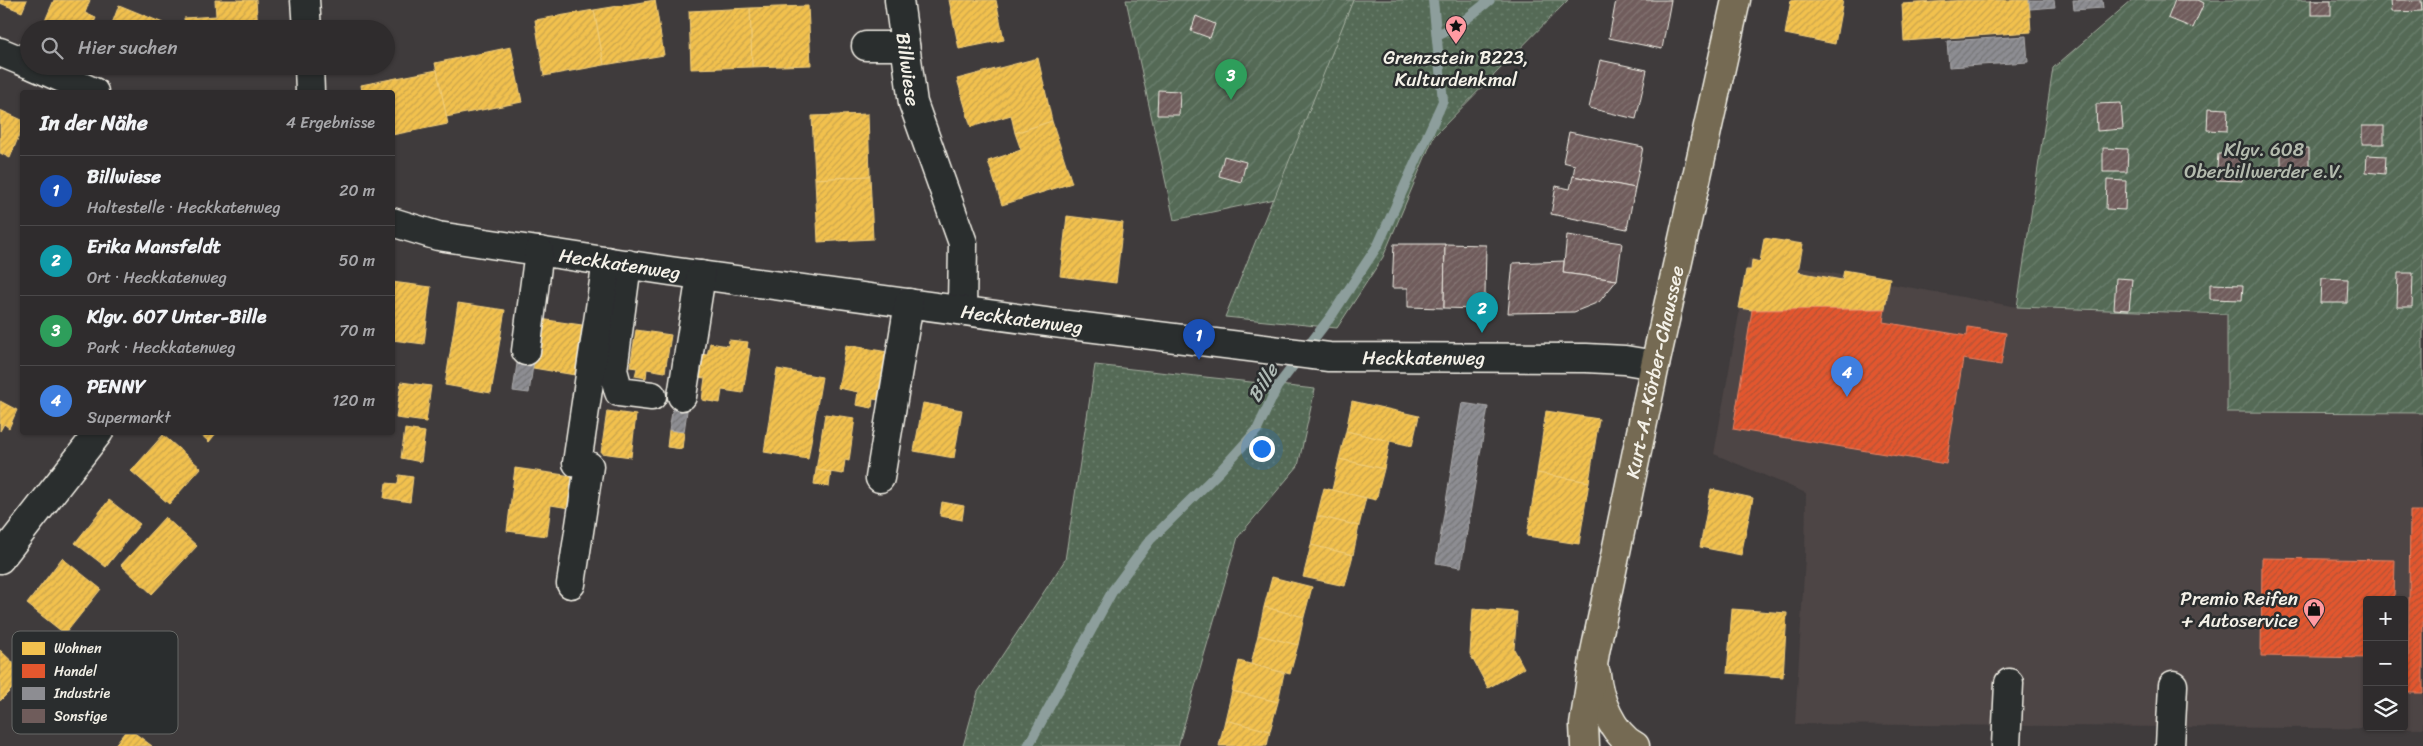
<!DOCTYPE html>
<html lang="de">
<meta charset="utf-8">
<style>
body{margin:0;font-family:Sriracha,sans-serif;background:#3b3839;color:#f1f3f6}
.controls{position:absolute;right:15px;bottom:15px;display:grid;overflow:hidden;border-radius:5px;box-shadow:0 1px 4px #0004}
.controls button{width:45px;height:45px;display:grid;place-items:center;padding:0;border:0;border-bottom:1px solid #4a4849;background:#2f2c2d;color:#f1f3f6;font:25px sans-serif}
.you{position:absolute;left:1261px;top:448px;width:18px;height:18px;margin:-12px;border:4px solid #fff;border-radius:50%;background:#1a73e8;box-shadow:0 0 0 8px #1a73e833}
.badge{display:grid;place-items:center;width:32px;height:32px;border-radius:50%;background:#8abfa5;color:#fff;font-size:16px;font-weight:700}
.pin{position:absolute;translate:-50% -41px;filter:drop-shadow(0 1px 2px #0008)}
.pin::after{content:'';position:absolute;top:26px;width:18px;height:15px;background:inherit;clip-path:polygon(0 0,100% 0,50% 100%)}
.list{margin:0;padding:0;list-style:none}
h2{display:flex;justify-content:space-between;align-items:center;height:65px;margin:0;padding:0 20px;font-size:21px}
h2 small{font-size:16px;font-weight:400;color:#a7a7aa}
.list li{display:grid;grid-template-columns:32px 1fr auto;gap:15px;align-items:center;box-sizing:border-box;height:70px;padding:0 20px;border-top:1px solid #4a4849}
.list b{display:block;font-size:19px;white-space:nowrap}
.list p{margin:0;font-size:16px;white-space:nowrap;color:#a7a7aa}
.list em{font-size:16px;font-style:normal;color:#a7a7aa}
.icon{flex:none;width:28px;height:28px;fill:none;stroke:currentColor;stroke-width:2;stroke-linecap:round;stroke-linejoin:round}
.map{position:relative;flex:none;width:2423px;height:746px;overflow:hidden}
.search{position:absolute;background:#2f2c2d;box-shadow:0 1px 4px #0004;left:20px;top:20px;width:375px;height:55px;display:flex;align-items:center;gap:12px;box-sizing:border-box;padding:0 18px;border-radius:28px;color:#a7a7aa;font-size:19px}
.panel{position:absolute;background:#2f2c2d;box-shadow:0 1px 4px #0004;left:20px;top:90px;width:375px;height:345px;border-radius:5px}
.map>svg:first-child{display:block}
</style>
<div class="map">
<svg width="2423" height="746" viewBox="0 0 2423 746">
<defs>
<pattern id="park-dots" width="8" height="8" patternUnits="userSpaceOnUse" patternTransform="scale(1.25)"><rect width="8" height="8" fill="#546a56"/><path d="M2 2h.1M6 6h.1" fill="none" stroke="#6d806e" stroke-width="1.8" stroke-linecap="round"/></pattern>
<pattern id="garden-furrows" width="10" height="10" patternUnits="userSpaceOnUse" patternTransform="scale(1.25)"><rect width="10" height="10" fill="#546a56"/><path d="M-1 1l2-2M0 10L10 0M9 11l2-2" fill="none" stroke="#6d806e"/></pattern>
<pattern id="homes-hatch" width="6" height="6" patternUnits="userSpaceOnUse" patternTransform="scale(1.25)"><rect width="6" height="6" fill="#f2c14e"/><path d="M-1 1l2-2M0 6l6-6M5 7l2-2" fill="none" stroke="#c8a34c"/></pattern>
<pattern id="shops-hatch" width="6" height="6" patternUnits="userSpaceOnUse" patternTransform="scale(1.25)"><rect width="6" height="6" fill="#e4572e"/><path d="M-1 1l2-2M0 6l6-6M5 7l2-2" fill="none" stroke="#ae5236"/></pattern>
<pattern id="industry-hatch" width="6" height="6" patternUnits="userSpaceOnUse" patternTransform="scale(1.25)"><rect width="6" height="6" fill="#8d8d92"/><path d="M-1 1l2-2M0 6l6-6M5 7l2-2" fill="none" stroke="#757577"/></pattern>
<pattern id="building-hatch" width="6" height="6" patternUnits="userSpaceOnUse" patternTransform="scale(1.25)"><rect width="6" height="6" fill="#6f5c5b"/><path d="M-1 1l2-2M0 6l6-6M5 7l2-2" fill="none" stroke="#847473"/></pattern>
</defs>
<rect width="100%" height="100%" fill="#3f3b3c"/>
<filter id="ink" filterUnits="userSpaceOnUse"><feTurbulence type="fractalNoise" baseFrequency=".02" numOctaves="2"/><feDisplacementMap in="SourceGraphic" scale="10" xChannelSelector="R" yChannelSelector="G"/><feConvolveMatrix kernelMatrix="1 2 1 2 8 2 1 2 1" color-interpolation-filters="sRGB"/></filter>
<g filter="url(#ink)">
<!-- built -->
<path fill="#4d4545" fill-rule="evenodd" d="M1749 258 2017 307 2227 314V412L2423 413V729L1795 724 1805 557 1806 493 1714 454ZM2367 600H2404V727H2367Z"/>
<!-- park -->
<g fill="url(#park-dots)" stroke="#a4ae9f">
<polygon points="1353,0 1568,0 1434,136 1383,257 1337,328 1225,317"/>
<polygon points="1095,365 1315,389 1298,466 1238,537 1178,746 963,746 978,692 1065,560"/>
</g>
<!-- garden -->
<g fill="url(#garden-furrows)" stroke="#a4ae9f">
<polygon points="1126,0 1353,0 1274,199 1174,220"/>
<polygon points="2132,0 2423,0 2423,413 2227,412 2227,314 2017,307 2053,68"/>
</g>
<!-- homes -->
<g fill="url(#homes-hatch)" stroke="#f3cf7c">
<polygon points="0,0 27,0 22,12 0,3"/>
<polygon points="54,0 90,0 85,13 96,18 91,29 59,29 44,23"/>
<polygon points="215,0 256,0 258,29 185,29 184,18 216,16"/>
<polygon points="655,0 664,55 604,65 594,10"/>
<polygon points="949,0 996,0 1004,40 959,49"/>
<polygon points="1791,0 1843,0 1835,44 1785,34"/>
<polygon points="1965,0 2029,0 2031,32 1904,41 1902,4"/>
<polygon points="119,5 163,23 160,29 110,29"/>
<polygon points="808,6 811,65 752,67 750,8"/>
<polygon points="750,8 752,67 691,69 689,11"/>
<polygon points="594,10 604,65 544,76 535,20"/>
<polygon points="511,47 522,102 446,117 435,63"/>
<polygon points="1038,58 1052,121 1015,133 1011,115 971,127 957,79"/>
<polygon points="437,70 448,124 392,135 392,92 362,92 361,85"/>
<polygon points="0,110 22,120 22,128 10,158 0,153"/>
<polygon points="868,114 870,176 815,179 812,116"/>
<polygon points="1052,121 1072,183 1002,205 988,161 1021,150 1015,133"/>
<polygon points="870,176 873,239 818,242 815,179"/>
<polygon points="1067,216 1123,223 1116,283 1060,276"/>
<polygon points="1764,238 1803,244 1798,272 1842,280 1844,270 1890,278 1885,309 1752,310 1739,308 1746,270 1751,270 1752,260 1760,262"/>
<polygon points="392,282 431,287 424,344 392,340"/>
<polygon points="458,303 505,310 491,393 445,385"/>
<polygon points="540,319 589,326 581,376 533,368"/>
<polygon points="636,330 671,335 665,372 647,369 646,378 635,376 637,368 630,367"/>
<polygon points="729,340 748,342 747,348 750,349 743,393 722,390 720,403 702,400 705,378 697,377 701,354 707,355 710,343 728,346"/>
<polygon points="846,345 888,352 885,401 873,399 872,408 856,405 858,392 838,388"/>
<polygon points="777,369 822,377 808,459 764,452"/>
<polygon points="401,382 431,386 426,422 396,418"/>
<polygon points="0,401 17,410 9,428 4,424 0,431"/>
<polygon points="1352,401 1419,416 1412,446 1346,431"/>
<polygon points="923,403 962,410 954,458 914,451"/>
<polygon points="607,411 636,415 631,457 601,453"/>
<polygon points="1546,411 1599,419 1589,482 1537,473"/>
<polygon points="825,414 855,418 849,461 845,460 843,474 816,470"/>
<polygon points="405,429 425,432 421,462 401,458"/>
<polygon points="669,430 684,432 682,449 667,447"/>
<polygon points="1346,431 1390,441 1384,469 1339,459"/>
<polygon points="198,432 217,432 209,442"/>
<polygon points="163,435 201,468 169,504 131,471"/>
<polygon points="1339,459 1384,469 1376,500 1332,490"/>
<polygon points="515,468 579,477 575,509 551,505 547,536 507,531"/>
<polygon points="816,470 831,472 829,487 814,484"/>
<polygon points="1537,473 1589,482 1579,544 1527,536"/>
<polygon points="399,475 413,477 410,502 384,498 386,483 398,484"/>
<polygon points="1324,488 1366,498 1359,526 1317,516"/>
<polygon points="1711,489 1753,498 1741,555 1700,547"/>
<polygon points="109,500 140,524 106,567 75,543"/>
<polygon points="942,502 964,506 962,520 940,516"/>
<polygon points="1317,516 1359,526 1353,555 1311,545"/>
<polygon points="165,517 197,546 152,594 121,565"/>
<polygon points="1311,545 1353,555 1345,586 1303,577"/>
<polygon points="62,558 101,589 65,634 27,604"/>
<polygon points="1272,577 1312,587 1304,617 1264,607"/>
<polygon points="1264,607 1304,617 1298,645 1258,635"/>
<polygon points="1473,609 1517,612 1514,649 1524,668 1488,688 1470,654"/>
<polygon points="1732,609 1787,613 1783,677 1727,673"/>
<polygon points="1258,635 1298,645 1290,674 1251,664"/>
<polygon points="0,650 26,675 0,701"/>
<polygon points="1239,661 1284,673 1278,702 1232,691"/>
<polygon points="1232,691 1278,702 1270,731 1225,720"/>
<polygon points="1225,720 1270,731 1267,746 1219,746"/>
<polygon points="128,728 152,746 114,746"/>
</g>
<!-- shops -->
<g fill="url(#shops-hatch)" stroke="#e98566">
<polygon points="1885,309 1883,322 1967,336 1968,327 2006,333 2001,365 1963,359 1946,464 1733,429 1752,310"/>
<polygon points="2410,511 2423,511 2423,693 2408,693"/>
<polygon points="2262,558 2395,560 2394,600 2367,600 2367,658 2261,656"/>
</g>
<!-- industry -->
<g fill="url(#industry-hatch)" stroke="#acabac">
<polygon points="2029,0 2054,0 2055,7 2030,9"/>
<polygon points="2073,0 2102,0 2103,8 2074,10"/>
<polygon points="2026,36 2028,62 1949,67 1947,41"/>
<polygon points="519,350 535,352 529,393 513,391"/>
<polygon points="675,395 689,397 684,432 669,430"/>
<polygon points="1462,403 1488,407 1461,567 1436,563"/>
</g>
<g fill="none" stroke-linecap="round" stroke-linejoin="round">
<!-- stream -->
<g stroke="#8d9e9c" stroke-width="10">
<polyline points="1437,35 1460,24 1490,0"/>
<polyline points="1028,746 1113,590 1150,540 1220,471 1257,430 1277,387 1332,315 1378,245 1443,101 1433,0"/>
</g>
</g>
<!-- building -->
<g fill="url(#building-hatch)" stroke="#f4f1e8">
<polygon points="1616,0 1671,0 1662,49 1609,38"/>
<polygon points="2175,0 2198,0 2204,3 2193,28 2168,18"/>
<rect x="2311" y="0" width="20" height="15"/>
<polygon points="2391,0 2421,0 2422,11 2392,12"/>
<polygon points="1196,16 1215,24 1210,38 1191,31"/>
<polygon points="1600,60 1647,70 1636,119 1589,108"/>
<polygon points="1158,90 1180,91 1179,115 1157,115"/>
<polygon points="2121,103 2123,129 2097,131 2096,104"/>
<polygon points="2208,108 2228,109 2227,131 2207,130"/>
<rect x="2362" y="126" width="22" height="18"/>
<polygon points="1569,132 1643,147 1635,188 1573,176 1575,165 1563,162"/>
<polygon points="2103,148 2128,149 2127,172 2103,172"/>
<polygon points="2281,148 2309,148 2309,172 2281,171"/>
<polygon points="2218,154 2244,155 2242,181 2216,180"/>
<polygon points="2367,155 2386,156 2385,174 2366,172"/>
<polygon points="1224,156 1246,162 1241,182 1219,176"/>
<polygon points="1573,176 1635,188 1627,229 1551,214 1556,186 1570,189"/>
<polygon points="2107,180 2126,181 2125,210 2106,209"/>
<polygon points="1567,235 1622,243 1617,280 1563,273"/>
<polygon points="1394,244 1445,244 1444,308 1408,307 1408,288 1392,288"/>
<polygon points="1445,244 1486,245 1485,295 1478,297 1478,309 1444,308"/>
<polygon points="1564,261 1563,273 1617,280 1599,302 1574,312 1508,313 1513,263"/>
<polygon points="2398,273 2413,273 2412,307 2397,307"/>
<polygon points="2116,278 2132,279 2129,310 2114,309"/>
<polygon points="2322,278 2348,279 2347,303 2321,303"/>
<polygon points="2210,284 2243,285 2242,300 2210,299"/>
</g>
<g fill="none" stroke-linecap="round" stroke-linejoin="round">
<!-- minor casing -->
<g stroke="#f4f1e8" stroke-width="31">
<g id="minor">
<polyline points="305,0 307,29"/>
<path id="s1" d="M899 0 913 103 963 243 962 309"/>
<polyline points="866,46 905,46"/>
<polyline points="0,52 29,64"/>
<polyline points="34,66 94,92"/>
<polyline points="309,66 310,92"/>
<path id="s2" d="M392 222 438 236 670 271 1061 324 1329 357 1586 358 1625 360 1655 365"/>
<polyline points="627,264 613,370 619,392 652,396"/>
<polyline points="526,351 539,251"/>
<polyline points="682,396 701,275"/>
<polyline points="880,478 909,303"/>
<polyline points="0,559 99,432"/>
<polyline points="571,584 589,466 577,463 607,261"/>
<polyline points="2006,746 2009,683"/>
<polyline points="2170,746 2173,685"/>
</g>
</g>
<!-- major casing -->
<g stroke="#f4f1e8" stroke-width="31">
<g id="major">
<path d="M1596 674C1598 698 1612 734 1635 746"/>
<path id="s3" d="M1585 746 1584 725 1595 652 1655 365 1736 0"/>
</g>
</g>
<!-- minor -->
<use href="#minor" stroke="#2a2d2e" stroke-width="28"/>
<!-- major -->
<use href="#major" stroke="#746b52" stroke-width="28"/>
</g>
</g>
<!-- icons -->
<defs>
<g id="sight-pin" transform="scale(1.125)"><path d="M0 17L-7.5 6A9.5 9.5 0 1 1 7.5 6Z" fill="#ff9aa2" stroke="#2a2d2e"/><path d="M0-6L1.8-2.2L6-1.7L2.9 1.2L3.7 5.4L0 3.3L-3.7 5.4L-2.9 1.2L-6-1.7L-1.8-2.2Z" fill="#111"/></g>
<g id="shop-pin" transform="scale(1.125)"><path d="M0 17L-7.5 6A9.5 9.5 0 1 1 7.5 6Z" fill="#ff9aa2" stroke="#2a2d2e"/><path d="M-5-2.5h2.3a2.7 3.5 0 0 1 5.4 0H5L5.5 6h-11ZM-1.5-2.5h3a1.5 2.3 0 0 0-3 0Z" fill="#111"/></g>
</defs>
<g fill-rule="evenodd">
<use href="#sight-pin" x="1456" y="26"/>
<use href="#shop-pin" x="2314" y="609"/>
</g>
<g text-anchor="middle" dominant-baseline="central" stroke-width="5" stroke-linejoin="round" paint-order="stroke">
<!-- poi labels -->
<g font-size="19" fill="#f4f1e8" stroke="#2a2d2e">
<text x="1456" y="57">Grenzstein B223,<tspan x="1456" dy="22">Kulturdenkmal</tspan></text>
<text x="2298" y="598" text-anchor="end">Premio Reifen<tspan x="2298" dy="22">+ Autoservice</tspan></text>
</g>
<!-- street labels -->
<g font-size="19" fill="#f4f1e8" stroke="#2a2d2e">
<text stroke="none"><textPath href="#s1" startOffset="70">Billwiese</textPath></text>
<text stroke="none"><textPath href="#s2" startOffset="232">Heckkatenweg</textPath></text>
<text stroke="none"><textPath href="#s2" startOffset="638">Heckkatenweg</textPath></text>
<text stroke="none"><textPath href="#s2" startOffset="1042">Heckkatenweg</textPath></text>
<text stroke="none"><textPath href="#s3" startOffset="381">Kurt-A.-Körber-Chaussee</textPath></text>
</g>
<!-- park labels -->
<g font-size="19" fill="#b4bbae" stroke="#2a2d2e">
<text x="2264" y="149">Klgv. 608<tspan x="2264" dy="22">Oberbillwerder e.V.</tspan></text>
</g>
<!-- water labels -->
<g font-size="20" font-style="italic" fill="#afbab5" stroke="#2a2d2e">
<text transform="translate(1263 383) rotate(-59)">Bille</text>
</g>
</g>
<!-- legend -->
<rect x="12" y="631" width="166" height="103" rx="8" fill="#2a2d2e" stroke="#676866" stroke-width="1"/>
<rect x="22" y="642" width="23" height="13" fill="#f2c14e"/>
<rect x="22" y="664" width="23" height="14" fill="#e4572e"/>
<rect x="22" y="687" width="23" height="13" fill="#8d8d92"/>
<rect x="22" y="709" width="23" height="14" fill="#6f5c5b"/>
<g font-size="14" fill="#f4f1e8">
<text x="54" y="653">Wohnen</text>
<text x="54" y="676">Handel</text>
<text x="54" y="698">Industrie</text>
<text x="54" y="721">Sonstige</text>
</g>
</svg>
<div class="controls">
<button>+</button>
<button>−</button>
<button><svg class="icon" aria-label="layers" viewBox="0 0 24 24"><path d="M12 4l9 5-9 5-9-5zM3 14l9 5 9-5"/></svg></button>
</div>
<div class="you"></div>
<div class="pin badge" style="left:1199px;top:360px;background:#1a4fb4">1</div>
<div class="pin badge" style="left:1482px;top:333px;background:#0f9aa8">2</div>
<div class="pin badge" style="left:1231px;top:100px;background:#2e9e5b">3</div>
<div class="pin badge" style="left:1847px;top:397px;background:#3f7fe0">4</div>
<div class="search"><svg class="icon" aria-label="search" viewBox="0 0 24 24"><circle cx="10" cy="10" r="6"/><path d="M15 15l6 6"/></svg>Hier suchen</div>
<section class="panel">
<h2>In der Nähe<small>4 Ergebnisse</small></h2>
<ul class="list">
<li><span class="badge" style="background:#1a4fb4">1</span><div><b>Billwiese</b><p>Haltestelle · Heckkatenweg</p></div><em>20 m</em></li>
<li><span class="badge" style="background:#0f9aa8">2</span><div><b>Erika Mansfeldt</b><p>Ort · Heckkatenweg</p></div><em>50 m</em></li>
<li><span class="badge" style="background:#2e9e5b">3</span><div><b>Klgv. 607 Unter-Bille</b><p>Park · Heckkatenweg</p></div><em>70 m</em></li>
<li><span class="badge" style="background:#3f7fe0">4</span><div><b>PENNY</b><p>Supermarkt</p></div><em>120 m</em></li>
</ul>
</section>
</div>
